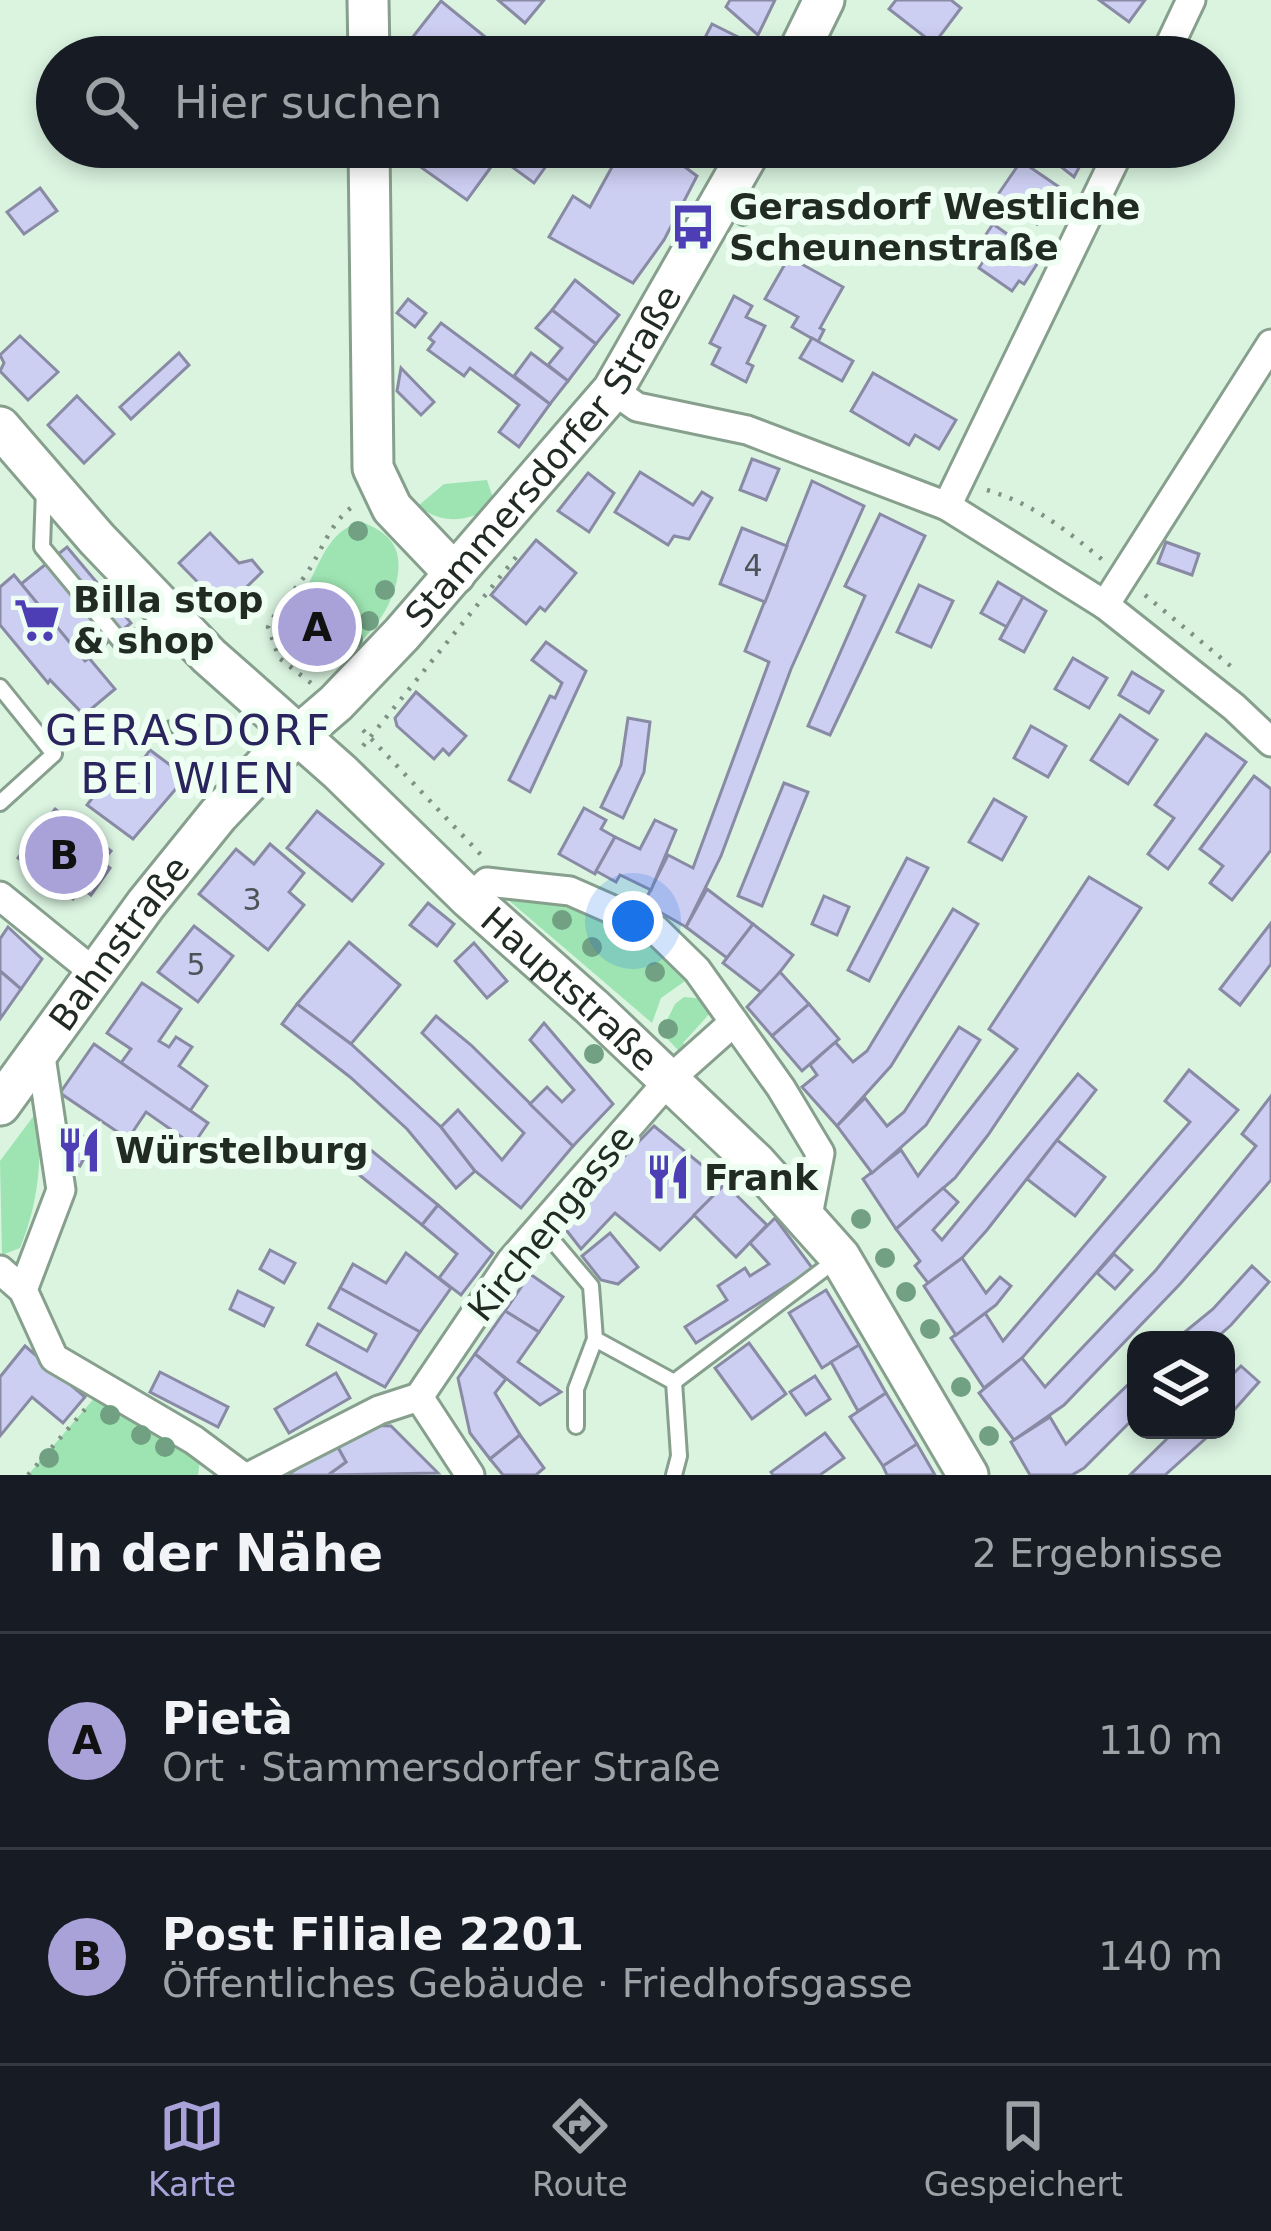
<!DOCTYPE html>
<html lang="de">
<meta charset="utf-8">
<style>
body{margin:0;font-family:"DejaVu Sans",sans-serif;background:#20242c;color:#f1f3f6}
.controls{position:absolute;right:36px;bottom:36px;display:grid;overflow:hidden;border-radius:24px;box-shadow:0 6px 18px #0003}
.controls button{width:108px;height:108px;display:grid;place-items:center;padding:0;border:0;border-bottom:3px solid #363941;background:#171b24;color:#f1f3f6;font:60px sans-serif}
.you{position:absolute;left:633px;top:921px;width:42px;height:42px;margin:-30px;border:9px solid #fff;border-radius:50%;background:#1a73e8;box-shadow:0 0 0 18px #1a73e833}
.badge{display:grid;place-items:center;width:78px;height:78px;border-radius:50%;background:#a8a2d9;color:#111;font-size:39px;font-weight:700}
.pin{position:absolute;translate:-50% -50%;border:6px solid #fff;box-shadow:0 3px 12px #0006}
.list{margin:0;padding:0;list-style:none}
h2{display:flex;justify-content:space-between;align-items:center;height:156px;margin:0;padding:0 48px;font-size:51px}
h2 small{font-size:39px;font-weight:400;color:#9ea1a6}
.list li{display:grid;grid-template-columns:78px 1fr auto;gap:36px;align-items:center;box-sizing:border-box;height:216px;padding:0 48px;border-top:3px solid #363941}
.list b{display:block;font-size:45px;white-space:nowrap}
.list p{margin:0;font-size:39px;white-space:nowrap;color:#9ea1a6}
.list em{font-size:39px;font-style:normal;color:#9ea1a6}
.icon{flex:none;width:66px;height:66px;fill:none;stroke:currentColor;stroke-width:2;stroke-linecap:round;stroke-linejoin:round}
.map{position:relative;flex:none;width:1271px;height:1475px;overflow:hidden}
.search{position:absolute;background:#171b24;box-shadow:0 6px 18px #0003;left:36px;right:36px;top:36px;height:132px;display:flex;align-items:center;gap:30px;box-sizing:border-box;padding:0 42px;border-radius:66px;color:#9ea1a6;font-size:45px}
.sheet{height:588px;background:#171b24}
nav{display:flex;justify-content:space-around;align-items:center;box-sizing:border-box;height:168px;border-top:3px solid #363941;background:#171b24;font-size:33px;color:#9ea1a6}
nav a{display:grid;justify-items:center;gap:6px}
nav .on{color:#a8a2d9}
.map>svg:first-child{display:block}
</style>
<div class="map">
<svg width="1271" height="1475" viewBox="0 0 1271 1475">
<rect width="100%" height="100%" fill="#daf4e0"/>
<!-- green -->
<g fill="#9ee4b2">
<path d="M487 480 492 495 491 509C464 521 443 525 418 506L444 484Z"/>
<path d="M362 522C377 528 392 536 397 553 410 606 334 698 278 646 278 622 290 614 302 595 320 567 326 530 362 522Z"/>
<polygon points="537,896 609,919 650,939 688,979 661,998 652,1023 507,899"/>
<polygon points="684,997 705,999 712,1011 683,1043 697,1062 693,1066 661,1032 675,1004"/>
<path d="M38 1110C42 1160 39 1201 20 1248L2 1255 0 1161Z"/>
<polygon points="97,1395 168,1433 200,1460 198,1475 28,1475"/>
</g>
<!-- building -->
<g fill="#cccef2" stroke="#898aa4" stroke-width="3">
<polygon points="498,0 544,0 525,23"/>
<polygon points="730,0 775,0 758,35 726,7"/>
<polygon points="896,0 951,0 961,8 934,44 889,9"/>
<polygon points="1099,0 1145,0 1129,22"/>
<polygon points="441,1 500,49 493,57 435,57 412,38"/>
<polygon points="712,24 752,44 745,57 695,57"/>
<polygon points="426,147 471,147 468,151 491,167 467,200 415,163"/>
<polygon points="520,147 546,166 534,183 508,164"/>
<polygon points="623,147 658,147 697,176 664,240 633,283 549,237 573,196 590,207"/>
<polygon points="1050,147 1090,147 1074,177 1051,159 1056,151"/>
<polygon points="1021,161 1059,187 1037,224 997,196"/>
<polygon points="40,188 57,211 24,234 7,212"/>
<polygon points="993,224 1041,258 1024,284 1019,281 1012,291 979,268 986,256 976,249"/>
<polygon points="789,257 843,287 820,328 824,330 818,342 792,327 798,317 765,299"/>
<polygon points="575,280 619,315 596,344 552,310"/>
<polygon points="734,296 752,306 746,317 765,326 747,363 753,366 746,382 712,364 720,348 710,343"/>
<polygon points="408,299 426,313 415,327 397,313"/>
<polygon points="552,310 596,344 568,381 548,365 562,348 536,328"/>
<polygon points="441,323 550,404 519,447 499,432 519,405 470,368 464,376 428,350 434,342 429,338"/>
<polygon points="20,336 58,372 28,400 0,371 4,363 0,355"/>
<polygon points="812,338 853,361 842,381 800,358"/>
<polygon points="179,353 189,365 131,419 120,407"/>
<polygon points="531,353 568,381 550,404 514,376"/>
<polygon points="401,368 434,402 421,415 397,391"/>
<polygon points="873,373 956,420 939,449 915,435 909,445 851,411"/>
<polygon points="77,396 114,434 84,463 48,425"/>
<polygon points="752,459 779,469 766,500 740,490"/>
<polygon points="640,472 693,505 702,492 712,498 689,539 674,536 668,545 615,512"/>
<polygon points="588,473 614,493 589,532 558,511"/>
<polygon points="812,481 864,506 791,669 721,856 686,927 644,903 668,855 693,868 769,662 745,651"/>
<polygon points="880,514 925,536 830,735 808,726 865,596 845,586"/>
<polygon points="742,528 787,546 765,602 720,584"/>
<polygon points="210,533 239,563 252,560 262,572 224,609 179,563"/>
<polygon points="536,540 576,573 545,611 540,607 526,624 491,595"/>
<polygon points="1166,542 1199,554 1192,575 1158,563"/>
<polygon points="67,547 131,623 85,661 21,584"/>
<polygon points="14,575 85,661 89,658 115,689 84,715 50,680 48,683 0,625 0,587"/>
<polygon points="998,582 1023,597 1007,627 981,613"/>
<polygon points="919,585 953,601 931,647 897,632"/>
<polygon points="1023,597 1046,611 1024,652 1000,639"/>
<polygon points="546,642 586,671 530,792 509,780 550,696 555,698 562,683 532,660"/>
<polygon points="1073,658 1107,678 1089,708 1055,689"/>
<polygon points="1132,672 1163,691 1149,713 1119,695"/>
<polygon points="416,692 466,736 449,755 443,749 434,759 397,726 395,718"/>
<polygon points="1120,715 1157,740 1128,784 1091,760"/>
<polygon points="628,718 650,722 644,772 623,818 601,807 621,765"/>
<polygon points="1031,726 1066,746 1048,777 1014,758"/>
<polygon points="1206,734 1246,762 1168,869 1148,854 1174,818 1155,805"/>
<polygon points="150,750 186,777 133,839 87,805 103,784 118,794"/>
<polygon points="1254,776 1271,789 1271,850 1232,900 1210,883 1223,866 1200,849"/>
<polygon points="784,783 808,792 762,906 738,896"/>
<polygon points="994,799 1026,817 1002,860 969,842"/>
<polygon points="584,808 606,820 601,829 615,837 595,874 559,854"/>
<polygon points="55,809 111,851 102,862 110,868 91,895 82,888 73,899 18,858"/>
<polygon points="317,811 383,864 352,901 287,848"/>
<polygon points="655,820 676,830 651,890 620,875 616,882 596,871 615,837 640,849"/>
<polygon points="270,844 304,873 289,892 304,905 268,950 199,894 236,849 254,864"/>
<polygon points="907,858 928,868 869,981 848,970"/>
<polygon points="1089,877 1141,908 988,1135 955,1178 896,1229 863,1179 901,1150 918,1176 1017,1049 989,1029"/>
<polygon points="707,889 753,924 727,958 686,927"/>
<polygon points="824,896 849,907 837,935 812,924"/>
<polygon points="428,903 454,924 437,946 410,925"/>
<polygon points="953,909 978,924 891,1066 837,1126 802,1087 817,1075 810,1065 835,1042 853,1062 867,1051"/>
<polygon points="1271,923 1271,964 1240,1005 1220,989"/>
<polygon points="753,924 793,955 763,994 723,963"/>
<polygon points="194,926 233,956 198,1002 158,972"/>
<polygon points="8,927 42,959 21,989 0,971 0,939"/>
<polygon points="349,942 400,985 351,1044 297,1004"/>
<polygon points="474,943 507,981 487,998 455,961"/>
<polygon points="0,971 21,989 0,1019"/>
<polygon points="780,972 809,1004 772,1036 747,1007"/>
<polygon points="142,983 181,1009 159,1041 169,1047 176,1037 192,1047 179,1066 207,1086 190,1111 121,1063 131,1049 107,1033"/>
<polygon points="297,1004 351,1044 441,1127 475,1171 456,1188 407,1129 350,1077 282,1024"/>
<polygon points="809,1004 839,1039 802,1071 772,1036"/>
<polygon points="436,1016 471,1045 573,1146 521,1208 475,1171 441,1127 458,1110 502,1160 524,1133 422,1033"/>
<polygon points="544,1023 613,1104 573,1146 530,1104 547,1087 562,1102 574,1090 530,1040"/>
<polygon points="959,1027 980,1040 926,1125 872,1173 837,1126 865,1098 887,1126 904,1112"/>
<polygon points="94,1044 208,1123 193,1145 146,1112 128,1139 60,1093"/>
<polygon points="1189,1070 1238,1110 1022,1358 984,1388 951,1338 985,1313 1003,1341 1190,1122 1165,1101"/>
<polygon points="1078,1074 1096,1090 987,1230 962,1258 928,1283 915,1266 920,1261 896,1229 943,1188 958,1202 933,1230 942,1240"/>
<polygon points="1271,1096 1271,1180 1180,1284 1064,1405 1014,1440 979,1393 1022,1358 1045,1387 1156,1270 1256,1146 1242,1134"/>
<polygon points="654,1126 725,1184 660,1250 615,1213 581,1249 560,1222"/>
<polygon points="77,1133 93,1141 80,1166 64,1158"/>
<polygon points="1057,1140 1105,1177 1075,1216 1027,1179"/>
<polygon points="361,1142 438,1205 422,1225 343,1162"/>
<polygon points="725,1184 767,1225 736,1257 694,1215"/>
<polygon points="438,1205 493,1253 461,1295 439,1278 457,1254 422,1225"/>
<polygon points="775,1218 813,1269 696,1343 685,1327 727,1300 718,1286 745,1268 750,1276 769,1264 750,1243"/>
<polygon points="610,1233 638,1267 618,1284 601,1280 582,1256"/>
<polygon points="270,1250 295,1263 284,1283 260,1269"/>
<polygon points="406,1253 451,1288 420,1332 340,1288 353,1264 386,1283"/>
<polygon points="1114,1254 1132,1270 1115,1289 1097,1273"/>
<polygon points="962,1258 986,1293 1000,1277 1011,1286 996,1305 956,1335 924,1286"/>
<polygon points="1252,1266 1269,1282 1231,1325 1214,1340 1175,1340 1213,1309"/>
<polygon points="530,1274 563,1297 539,1332 505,1311"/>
<polygon points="340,1288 420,1332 385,1387 307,1345 318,1324 367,1351 376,1334 329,1308"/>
<polygon points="826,1290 859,1345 822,1368 789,1313"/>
<polygon points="238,1291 273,1308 264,1326 230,1309"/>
<polygon points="505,1311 539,1332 518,1362 561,1392 540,1405 475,1354"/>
<polygon points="749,1343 786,1394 752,1419 715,1368"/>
<polygon points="859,1345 886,1393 858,1411 831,1362"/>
<polygon points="25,1346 85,1397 63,1423 32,1397 0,1436 0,1377"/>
<polygon points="475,1354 506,1379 495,1393 520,1435 490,1459 470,1433 458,1378"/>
<polygon points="1241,1366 1259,1382 1226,1419 1226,1381"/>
<polygon points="160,1372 228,1407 218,1427 150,1392"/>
<polygon points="336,1373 350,1398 289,1433 275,1409"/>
<polygon points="815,1376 830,1399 806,1415 790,1392"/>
<polygon points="1136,1377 1136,1416 1084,1468 1072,1475 1030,1475 1011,1442 1050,1417 1066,1444"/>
<polygon points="886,1393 917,1444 883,1466 850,1417"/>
<polygon points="366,1425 391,1426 438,1473 328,1475 346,1462 336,1444"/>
<polygon points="1176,1430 1215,1430 1165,1475 1130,1475"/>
<polygon points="825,1433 844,1458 820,1475 773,1475 771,1472"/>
<polygon points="520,1435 544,1468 536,1475 503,1475 490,1459"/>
<polygon points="336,1444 346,1462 328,1475 287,1475"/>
<polygon points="917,1444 935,1475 887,1475 883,1466"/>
</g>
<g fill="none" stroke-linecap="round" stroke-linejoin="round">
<!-- lane casing -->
<g stroke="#879f8d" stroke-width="20">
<g id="lane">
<polyline points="44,489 42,547 124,646 165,619"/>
<polyline points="0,687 54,754 0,803"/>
<polyline points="541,1227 591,1286 595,1339 674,1382 679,1456 674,1475"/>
<polyline points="674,1382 836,1260"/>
<polyline points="576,1426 576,1389 595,1339"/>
</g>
</g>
<!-- street casing -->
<g stroke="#879f8d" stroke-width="33">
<g id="street">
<polyline points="1164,57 1191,0"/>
<polyline points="613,390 637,407 747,430 947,506 1105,605 1234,707 1271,742"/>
<polyline points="947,506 1121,147"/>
<polyline points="1105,605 1271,344"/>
<polyline points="0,896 95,973"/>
<polyline points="470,899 487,882 570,891 654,928 697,970 781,1088 820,1153 807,1221"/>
<polyline points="0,1270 23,1290 54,1358 194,1440 241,1475"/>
<polyline points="23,1290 61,1190 40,1050"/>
<polyline points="419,1397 470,1475"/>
<polyline points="252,1475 379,1410 419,1397 511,1261 670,1079 734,1022"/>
</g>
</g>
<!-- secondary casing -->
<g stroke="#879f8d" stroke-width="45">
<g id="secondary">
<polyline points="368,0 369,57"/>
<polyline points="796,57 824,0"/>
<polyline points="369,147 373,468 392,508 455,574"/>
<path id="s1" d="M0 427 97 539 209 656 340 772 470 899 592 1007 756 1163 840 1257 968 1475"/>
<path id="s2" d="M0 1105 146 904 218 815 272 758 336 703 402 634 613 390 752 147"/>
</g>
</g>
<!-- path -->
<g stroke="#7f9184" stroke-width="4.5" stroke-dasharray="3 9" stroke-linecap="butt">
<path d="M987 490C1034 504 1066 530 1104 561"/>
<polyline points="1145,595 1233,668"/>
<path d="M311 683 279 658 268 627C278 606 294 592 307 573 324 547 330 522 356 504"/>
<polyline points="363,730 483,857"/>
<polyline points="363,746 521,551"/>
<polyline points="28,1475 87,1407"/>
</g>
<!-- lane -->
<use href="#lane" stroke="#fff" stroke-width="14"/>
<!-- street -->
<use href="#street" stroke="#fff" stroke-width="27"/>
<!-- secondary -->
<use href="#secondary" stroke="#fff" stroke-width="39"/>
</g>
<!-- trees -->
<g fill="#71a182">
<circle cx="743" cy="217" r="10"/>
<circle cx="358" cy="531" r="10"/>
<circle cx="385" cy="590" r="10"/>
<circle cx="369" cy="621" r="10"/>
<circle cx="353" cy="639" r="10"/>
<circle cx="291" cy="644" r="10"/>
<circle cx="329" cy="658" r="10"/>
<circle cx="171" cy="729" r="10"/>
<circle cx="198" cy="776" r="10"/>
<circle cx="562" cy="920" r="10"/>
<circle cx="592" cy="947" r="10"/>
<circle cx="655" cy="972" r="10"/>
<circle cx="668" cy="1029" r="10"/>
<circle cx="594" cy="1054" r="10"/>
<circle cx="861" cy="1219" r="10"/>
<circle cx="885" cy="1258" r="10"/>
<circle cx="906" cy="1292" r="10"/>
<circle cx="930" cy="1329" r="10"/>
<circle cx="961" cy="1387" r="10"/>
<circle cx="110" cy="1415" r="10"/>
<circle cx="141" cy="1435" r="10"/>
<circle cx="989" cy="1436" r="10"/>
<circle cx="165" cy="1447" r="10"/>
<circle cx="49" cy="1458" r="10"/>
</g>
<!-- icons -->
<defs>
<g id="bus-bare" transform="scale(3.6)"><path d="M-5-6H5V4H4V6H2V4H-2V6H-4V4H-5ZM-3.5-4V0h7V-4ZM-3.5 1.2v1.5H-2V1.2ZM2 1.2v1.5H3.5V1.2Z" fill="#4e3eb6" stroke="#eefef2" stroke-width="2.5" paint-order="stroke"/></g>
<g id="supermarket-bare" transform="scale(3.6)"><path d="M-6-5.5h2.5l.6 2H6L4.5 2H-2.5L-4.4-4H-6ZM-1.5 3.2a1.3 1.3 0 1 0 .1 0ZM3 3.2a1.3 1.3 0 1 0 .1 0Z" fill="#4e3eb6" stroke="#eefef2" stroke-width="2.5" paint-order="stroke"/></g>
<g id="restaurant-bare" transform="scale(3.6)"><path d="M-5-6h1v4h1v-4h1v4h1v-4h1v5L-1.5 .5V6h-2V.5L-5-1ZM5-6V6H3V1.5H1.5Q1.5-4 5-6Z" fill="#4e3eb6" stroke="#eefef2" stroke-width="2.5" paint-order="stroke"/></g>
</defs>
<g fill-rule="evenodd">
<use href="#bus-bare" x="693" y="227"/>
<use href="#supermarket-bare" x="37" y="620"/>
<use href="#restaurant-bare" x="79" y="1150"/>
<use href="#restaurant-bare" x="668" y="1177"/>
</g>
<g text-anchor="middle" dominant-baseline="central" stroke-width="12" stroke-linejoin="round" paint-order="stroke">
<!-- number labels -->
<g font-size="30" fill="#4c5458">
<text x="753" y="565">4</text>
<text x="252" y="899">3</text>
<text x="196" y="964">5</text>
</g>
<!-- poi labels -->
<g font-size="36" font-weight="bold" fill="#212b24" stroke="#eefef2" text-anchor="start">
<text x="729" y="206">Gerasdorf Westliche<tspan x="729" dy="41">Scheunenstraße</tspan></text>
<text x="73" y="599">Billa stop<tspan x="73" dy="41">&amp; shop</tspan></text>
<text x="115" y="1150">Würstelburg</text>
<text x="704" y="1177">Frank</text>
</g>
<!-- street labels -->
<g font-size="36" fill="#212b24" stroke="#eefef2">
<text stroke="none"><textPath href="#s2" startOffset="849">Stammersdorfer Straße</textPath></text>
<text stroke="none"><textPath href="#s2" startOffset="201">Bahnstraße</textPath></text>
<text stroke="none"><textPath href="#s1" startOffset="801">Hauptstraße</textPath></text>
<text transform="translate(551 1223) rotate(-51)">Kirchengasse</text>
</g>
<!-- quarter labels -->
<g font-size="42" letter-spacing="3" fill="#29245e" stroke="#eefef2">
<text x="189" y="730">GERASDORF<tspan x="189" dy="48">BEI WIEN</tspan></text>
</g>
</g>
</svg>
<div class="controls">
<button><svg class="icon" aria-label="layers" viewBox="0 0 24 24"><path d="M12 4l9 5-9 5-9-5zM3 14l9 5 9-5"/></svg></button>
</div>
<div class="you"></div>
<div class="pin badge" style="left:317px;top:627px">A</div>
<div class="pin badge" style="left:64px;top:855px">B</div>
<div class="search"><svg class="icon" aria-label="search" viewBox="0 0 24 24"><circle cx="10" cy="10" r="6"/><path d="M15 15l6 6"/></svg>Hier suchen</div>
</div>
<section class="sheet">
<h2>In der Nähe<small>2 Ergebnisse</small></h2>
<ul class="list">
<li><span class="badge">A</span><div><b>Pietà</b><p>Ort · Stammersdorfer Straße</p></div><em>110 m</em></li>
<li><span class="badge">B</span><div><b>Post Filiale 2201</b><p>Öffentliches Gebäude · Friedhofsgasse</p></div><em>140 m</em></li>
</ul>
</section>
<nav>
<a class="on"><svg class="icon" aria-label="map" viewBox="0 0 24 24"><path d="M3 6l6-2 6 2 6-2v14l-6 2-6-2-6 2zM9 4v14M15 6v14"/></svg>Karte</a>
<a><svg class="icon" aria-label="directions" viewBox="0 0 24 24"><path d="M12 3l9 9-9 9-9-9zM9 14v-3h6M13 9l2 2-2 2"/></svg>Route</a>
<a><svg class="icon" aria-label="saved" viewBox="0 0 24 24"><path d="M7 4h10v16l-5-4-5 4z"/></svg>Gespeichert</a>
</nav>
